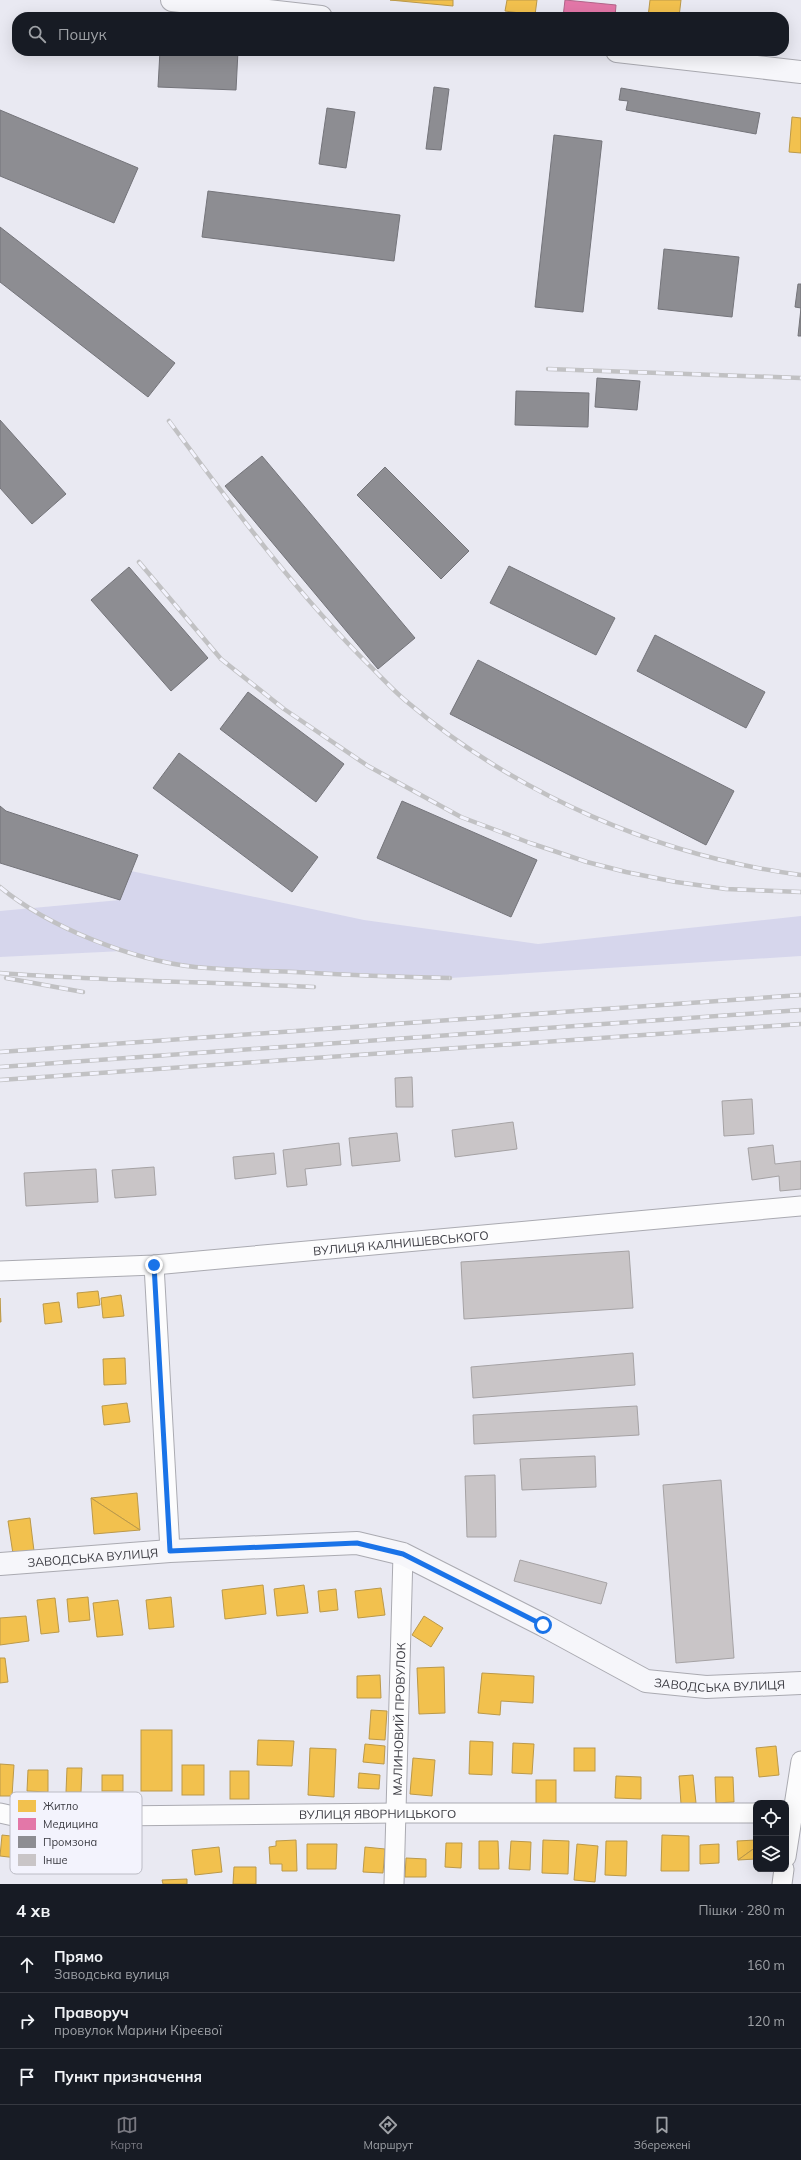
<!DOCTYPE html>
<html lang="uk">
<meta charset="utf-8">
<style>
body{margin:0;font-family:Mulish,sans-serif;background:#242831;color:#f1f3f6}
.controls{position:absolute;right:12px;bottom:12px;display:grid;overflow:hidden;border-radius:8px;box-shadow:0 4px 16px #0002}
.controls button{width:36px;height:36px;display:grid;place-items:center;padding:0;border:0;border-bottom:1px solid #363941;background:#171b24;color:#f1f3f6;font:20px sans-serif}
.stop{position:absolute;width:12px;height:12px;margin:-9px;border:3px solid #1a73e8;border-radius:50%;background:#fff}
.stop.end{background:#1a73e8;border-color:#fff;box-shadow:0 1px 4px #0008}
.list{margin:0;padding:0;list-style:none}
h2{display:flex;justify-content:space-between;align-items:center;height:52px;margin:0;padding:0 16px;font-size:17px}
h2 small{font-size:13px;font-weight:400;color:#9ea1a6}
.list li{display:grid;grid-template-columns:26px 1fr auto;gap:12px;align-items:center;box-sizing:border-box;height:56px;padding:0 16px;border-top:1px solid #363941}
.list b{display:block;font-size:15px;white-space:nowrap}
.list p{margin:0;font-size:13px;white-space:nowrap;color:#9ea1a6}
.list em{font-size:13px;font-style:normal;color:#9ea1a6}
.icon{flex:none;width:22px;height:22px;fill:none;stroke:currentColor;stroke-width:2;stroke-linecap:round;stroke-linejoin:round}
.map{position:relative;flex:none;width:801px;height:1884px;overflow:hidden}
.search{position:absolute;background:#171b24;box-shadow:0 4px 16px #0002;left:12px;right:12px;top:12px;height:44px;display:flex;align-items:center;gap:10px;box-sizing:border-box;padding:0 14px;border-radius:16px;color:#9ea1a6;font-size:15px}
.sheet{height:220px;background:#171b24}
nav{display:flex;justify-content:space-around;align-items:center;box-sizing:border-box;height:56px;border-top:1px solid #363941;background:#171b24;font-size:11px;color:#9ea1a6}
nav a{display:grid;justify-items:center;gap:2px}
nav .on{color:#787880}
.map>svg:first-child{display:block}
</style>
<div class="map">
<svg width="801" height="1884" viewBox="0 0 801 1884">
<rect width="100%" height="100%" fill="#e9e9f2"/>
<!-- green -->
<polygon fill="#d6d6ec" points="131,871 364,920 538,944 801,916 801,956 450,978 379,977 193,966 123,951 0,957 0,911 120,900"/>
<!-- homes -->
<g fill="#f2c14e" stroke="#bb994a">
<polygon points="390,0 453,0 453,6"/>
<polygon points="507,0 537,0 535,15 505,11"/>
<polygon points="650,0 681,0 679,17 648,17"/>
<polygon points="792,117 801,118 801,153 789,152"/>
<polygon points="98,1291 100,1305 78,1308 77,1293"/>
<polygon points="121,1295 124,1316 103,1318 101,1298"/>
<polygon points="0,1298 1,1322 0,1322"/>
<polygon points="59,1302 62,1322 45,1324 43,1304"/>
<polygon points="125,1358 126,1384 104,1385 103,1359"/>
<polygon points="127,1403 130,1422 104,1425 102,1406"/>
<polygon points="137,1493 140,1530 91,1498"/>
<polygon points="91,1498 140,1530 94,1534"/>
<polygon points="30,1518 34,1551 13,1554 8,1521"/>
<polygon points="263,1585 266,1614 225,1619 222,1590"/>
<polygon points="304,1585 308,1613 277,1616 274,1589"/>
<polygon points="381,1588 385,1615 358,1618 355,1591"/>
<polygon points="336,1589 338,1610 320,1612 318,1591"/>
<polygon points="88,1597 90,1620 69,1622 67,1599"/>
<polygon points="171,1597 174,1627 149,1629 146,1600"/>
<polygon points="55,1598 59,1632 41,1634 37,1600"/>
<polygon points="118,1600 123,1635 97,1637 93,1603"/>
<polygon points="26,1616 29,1641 0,1645 0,1618"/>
<polygon points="424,1616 443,1628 431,1647 412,1635"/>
<polygon points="0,1658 5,1658 8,1682 0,1683"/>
<polygon points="444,1667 445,1713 419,1714 417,1668"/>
<polygon points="482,1673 534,1676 533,1703 501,1701 500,1715 478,1713"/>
<polygon points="380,1675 381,1698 357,1698 357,1676"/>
<polygon points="371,1710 387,1711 385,1740 369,1739"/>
<rect x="141" y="1730" width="31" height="61"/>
<polygon points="258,1740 294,1741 292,1766 257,1765"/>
<polygon points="470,1741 493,1742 492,1775 469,1774"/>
<polygon points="513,1743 534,1744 532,1774 512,1773"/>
<polygon points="365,1744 385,1746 384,1764 363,1762"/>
<polygon points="776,1746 779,1775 759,1777 756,1748"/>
<polygon points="310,1748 336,1749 334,1797 308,1795"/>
<rect x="574" y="1748" width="21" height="23"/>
<polygon points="413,1758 435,1760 432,1796 410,1794"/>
<polygon points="0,1764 14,1765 12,1796 0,1796"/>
<rect x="182" y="1765" width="22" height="30"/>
<polygon points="67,1768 82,1768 81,1792 66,1792"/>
<polygon points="28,1770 48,1770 48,1792 27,1791"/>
<rect x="230" y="1771" width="19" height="28"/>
<polygon points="359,1773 380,1775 379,1789 358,1788"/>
<rect x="102" y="1775" width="21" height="16"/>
<polygon points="693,1775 696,1803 681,1804 679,1776"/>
<polygon points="616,1776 641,1777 641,1799 615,1798"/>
<polygon points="715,1777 733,1777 734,1802 716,1803"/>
<rect x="536" y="1780" width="20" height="28"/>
<polygon points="2,1835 20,1837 17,1858 0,1856"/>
<polygon points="662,1835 689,1836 689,1871 661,1871"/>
<polygon points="296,1840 297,1871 282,1871 282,1864 270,1864 269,1847 276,1846 276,1841"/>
<polygon points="543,1840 569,1841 568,1874 542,1873"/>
<polygon points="756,1840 756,1847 738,1860 737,1841"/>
<polygon points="479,1841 498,1841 499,1869 479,1869"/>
<polygon points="511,1841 531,1842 530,1870 509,1869"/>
<polygon points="606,1841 627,1841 626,1876 605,1875"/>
<polygon points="446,1843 462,1843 461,1868 445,1867"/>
<polygon points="307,1844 337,1844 336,1869 307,1869"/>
<polygon points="577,1844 598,1846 595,1882 574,1880"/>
<polygon points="719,1844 719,1863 700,1864 700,1845"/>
<polygon points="219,1847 222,1872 195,1875 192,1850"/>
<polygon points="365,1847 385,1849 383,1873 363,1872"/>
<polygon points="756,1847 756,1859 738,1860"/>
<polygon points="406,1858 426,1859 426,1877 405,1877"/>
<polygon points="234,1867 256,1867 256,1884 233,1884"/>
<polygon points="187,1879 187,1884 163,1884 162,1880"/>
</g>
<!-- health -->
<polygon fill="#e377a8" stroke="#b16589" points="565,0 616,5 615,17 563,17"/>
<!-- industry -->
<g fill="#8d8d92" stroke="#74747a">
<polygon points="160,51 238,51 236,90 158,87"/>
<polygon points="434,87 449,89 441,150 426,149"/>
<polygon points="621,88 760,113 756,134 626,110 628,101 619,100"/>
<polygon points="327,108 355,112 346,168 319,164"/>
<polygon points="0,110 138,168 114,223 0,176"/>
<polygon points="554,135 602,141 583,312 535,307"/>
<polygon points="208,191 400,215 394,261 202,237"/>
<polygon points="0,227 175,363 148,397 0,282"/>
<polygon points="664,249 739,257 732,317 658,309"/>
<polygon points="798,284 801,284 801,336 798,336 801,308 795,307"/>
<polygon points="597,378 640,381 637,410 595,407"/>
<polygon points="516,391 589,393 588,427 515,425"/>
<polygon points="0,420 66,494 32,524 0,488"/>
<polygon points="262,456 415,638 378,669 225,486"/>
<polygon points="385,467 469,551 441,579 357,495"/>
<polygon points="509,566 615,618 596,655 490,603"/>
<polygon points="129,567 208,658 171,691 91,600"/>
<polygon points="655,635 765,692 746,728 637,671"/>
<polygon points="478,660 734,791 706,845 450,714"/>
<polygon points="248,692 344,764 316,802 220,729"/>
<polygon points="179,753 318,857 292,892 153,788"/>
<polygon points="402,801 537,860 511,917 377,858"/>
<polygon points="0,806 6,811 138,855 120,900 0,863"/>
</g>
<!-- building -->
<g fill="#c9c5c7" stroke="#a5a2a4">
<polygon points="412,1077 413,1107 396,1107 395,1078"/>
<polygon points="752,1099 754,1134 724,1136 722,1101"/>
<polygon points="513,1122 517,1149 455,1157 452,1130"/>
<polygon points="397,1133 400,1161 352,1166 349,1138"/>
<polygon points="339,1143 341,1165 305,1169 307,1185 287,1187 283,1150"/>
<polygon points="773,1145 775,1164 801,1161 801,1189 780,1191 779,1176 752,1180 748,1148"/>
<polygon points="274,1153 276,1174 235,1179 233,1157"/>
<polygon points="154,1167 156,1195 115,1198 112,1170"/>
<polygon points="96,1169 98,1202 26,1206 24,1173"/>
<polygon points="629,1251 633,1308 464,1319 461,1262"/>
<polygon points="633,1353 635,1385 473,1398 471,1367"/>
<polygon points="637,1406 639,1435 474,1444 473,1415"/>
<polygon points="595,1456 596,1487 522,1490 520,1459"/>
<polygon points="495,1475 496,1537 467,1537 465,1476"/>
<polygon points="721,1480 734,1658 676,1663 663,1485"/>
<polygon points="520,1560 607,1583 601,1604 514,1581"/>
</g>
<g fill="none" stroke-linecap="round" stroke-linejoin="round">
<!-- street casing -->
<g stroke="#aaaab1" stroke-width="21">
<g id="street">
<polyline points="154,1265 170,1551"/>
<path id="s1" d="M0 1271 154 1265 801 1206"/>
<path id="s2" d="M0 1813 18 1817 397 1813H756"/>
<polyline points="786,1857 801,1761"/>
<path id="s3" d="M394 1884 403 1554"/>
<polyline points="782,1884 784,1869"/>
</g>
</g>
<!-- secondary casing -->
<g stroke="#aaaab1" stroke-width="24">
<g id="secondary">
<polyline points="172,0 321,17"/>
<polyline points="617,51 801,72"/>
<path id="s4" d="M0 1564 170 1551 357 1543 403 1554 543 1625 646 1681 706 1687 801 1683"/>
</g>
</g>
<!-- street -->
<use href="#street" stroke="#fcfcfd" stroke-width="19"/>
<!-- secondary -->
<use href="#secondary" stroke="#f6f6fa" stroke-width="22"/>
<!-- rail casing -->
<g stroke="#c1c1c3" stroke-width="4.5">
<g id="rail">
<polyline points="548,369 801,378"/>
<path d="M169 421C232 506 296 593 372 668 383 679 394 691 406 701 517 795 658 856 801 875"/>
<polyline points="139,562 221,659 284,709 368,766 461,817 530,843 587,862 626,872 676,882 726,889 801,892"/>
<path d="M0 887C48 927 132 960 195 967 228 970 261 971 295 972 346 975 398 977 450 978"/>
<path d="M0 973C105 981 209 982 314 987"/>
<polyline points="6,978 83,992"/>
<polyline points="0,1052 801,995"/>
<polyline points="0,1067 801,1010"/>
<polyline points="0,1080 801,1024"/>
</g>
</g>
<!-- rail -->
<use href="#rail" stroke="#f3f3fd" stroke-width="3" stroke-dasharray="9" stroke-linecap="butt"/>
</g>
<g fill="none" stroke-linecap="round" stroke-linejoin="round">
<!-- route -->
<polyline stroke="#1a73e8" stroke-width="5" points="154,1265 170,1551 357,1543 403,1554 543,1625"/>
</g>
<g text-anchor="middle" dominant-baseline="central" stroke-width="4" stroke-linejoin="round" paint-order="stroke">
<!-- street labels -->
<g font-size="12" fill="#3b3b42" stroke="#f3f3fd">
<text stroke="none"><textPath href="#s1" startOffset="402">ВУЛИЦЯ КАЛНИШЕВСЬКОГО</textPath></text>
<text stroke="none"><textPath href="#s4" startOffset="93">ЗАВОДСЬКА ВУЛИЦЯ</textPath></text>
<text stroke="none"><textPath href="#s4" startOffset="753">ЗАВОДСЬКА ВУЛИЦЯ</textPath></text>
<text stroke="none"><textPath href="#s3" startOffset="165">МАЛИНОВИЙ ПРОВУЛОК</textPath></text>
<text stroke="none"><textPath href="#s2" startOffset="378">ВУЛИЦЯ ЯВОРНИЦЬКОГО</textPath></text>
</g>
</g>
<!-- legend -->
<rect x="10" y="1792" width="132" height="82" rx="6" fill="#f3f3fd" stroke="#bcbcc5" stroke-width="1"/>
<rect x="18" y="1800" width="18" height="12" fill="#f2c14e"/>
<rect x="18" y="1818" width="18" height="12" fill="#e377a8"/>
<rect x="18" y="1836" width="18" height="12" fill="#8d8d92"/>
<rect x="18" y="1854" width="18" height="12" fill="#c9c5c7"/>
<g font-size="11" fill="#3b3b42">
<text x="43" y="1810">Житло</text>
<text x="43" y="1828">Медицина</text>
<text x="43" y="1846">Промзона</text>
<text x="43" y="1864">Інше</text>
</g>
</svg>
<div class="controls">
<button><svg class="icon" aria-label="locate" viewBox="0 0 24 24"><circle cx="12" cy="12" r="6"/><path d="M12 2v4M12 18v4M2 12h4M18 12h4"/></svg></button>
<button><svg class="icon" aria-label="layers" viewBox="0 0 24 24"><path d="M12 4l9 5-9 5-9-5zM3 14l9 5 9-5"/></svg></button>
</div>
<div class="stop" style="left:543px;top:1625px"></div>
<div class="stop end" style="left:154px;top:1265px"></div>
<div class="search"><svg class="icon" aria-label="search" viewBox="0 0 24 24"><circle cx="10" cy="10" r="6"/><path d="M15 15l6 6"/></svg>Пошук</div>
</div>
<section class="sheet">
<h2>4 хв<small>Пішки · 280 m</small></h2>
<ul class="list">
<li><svg class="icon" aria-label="ahead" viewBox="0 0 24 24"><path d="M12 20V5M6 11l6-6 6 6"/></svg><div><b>Прямо</b><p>Заводська вулиця</p></div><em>160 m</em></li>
<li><svg class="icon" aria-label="right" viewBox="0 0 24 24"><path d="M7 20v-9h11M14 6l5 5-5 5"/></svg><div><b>Праворуч</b><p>провулок Марини Кіреєвої</p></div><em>120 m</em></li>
<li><svg class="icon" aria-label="arrive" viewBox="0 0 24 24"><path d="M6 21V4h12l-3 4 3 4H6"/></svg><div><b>Пункт призначення</b></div></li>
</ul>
</section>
<nav>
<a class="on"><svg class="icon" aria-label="map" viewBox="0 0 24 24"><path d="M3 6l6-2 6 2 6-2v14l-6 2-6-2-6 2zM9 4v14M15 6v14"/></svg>Карта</a>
<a><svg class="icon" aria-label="directions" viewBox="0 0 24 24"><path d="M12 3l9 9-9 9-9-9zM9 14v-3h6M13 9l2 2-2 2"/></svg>Маршрут</a>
<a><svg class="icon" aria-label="saved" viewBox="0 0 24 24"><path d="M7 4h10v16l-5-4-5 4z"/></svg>Збережені</a>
</nav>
